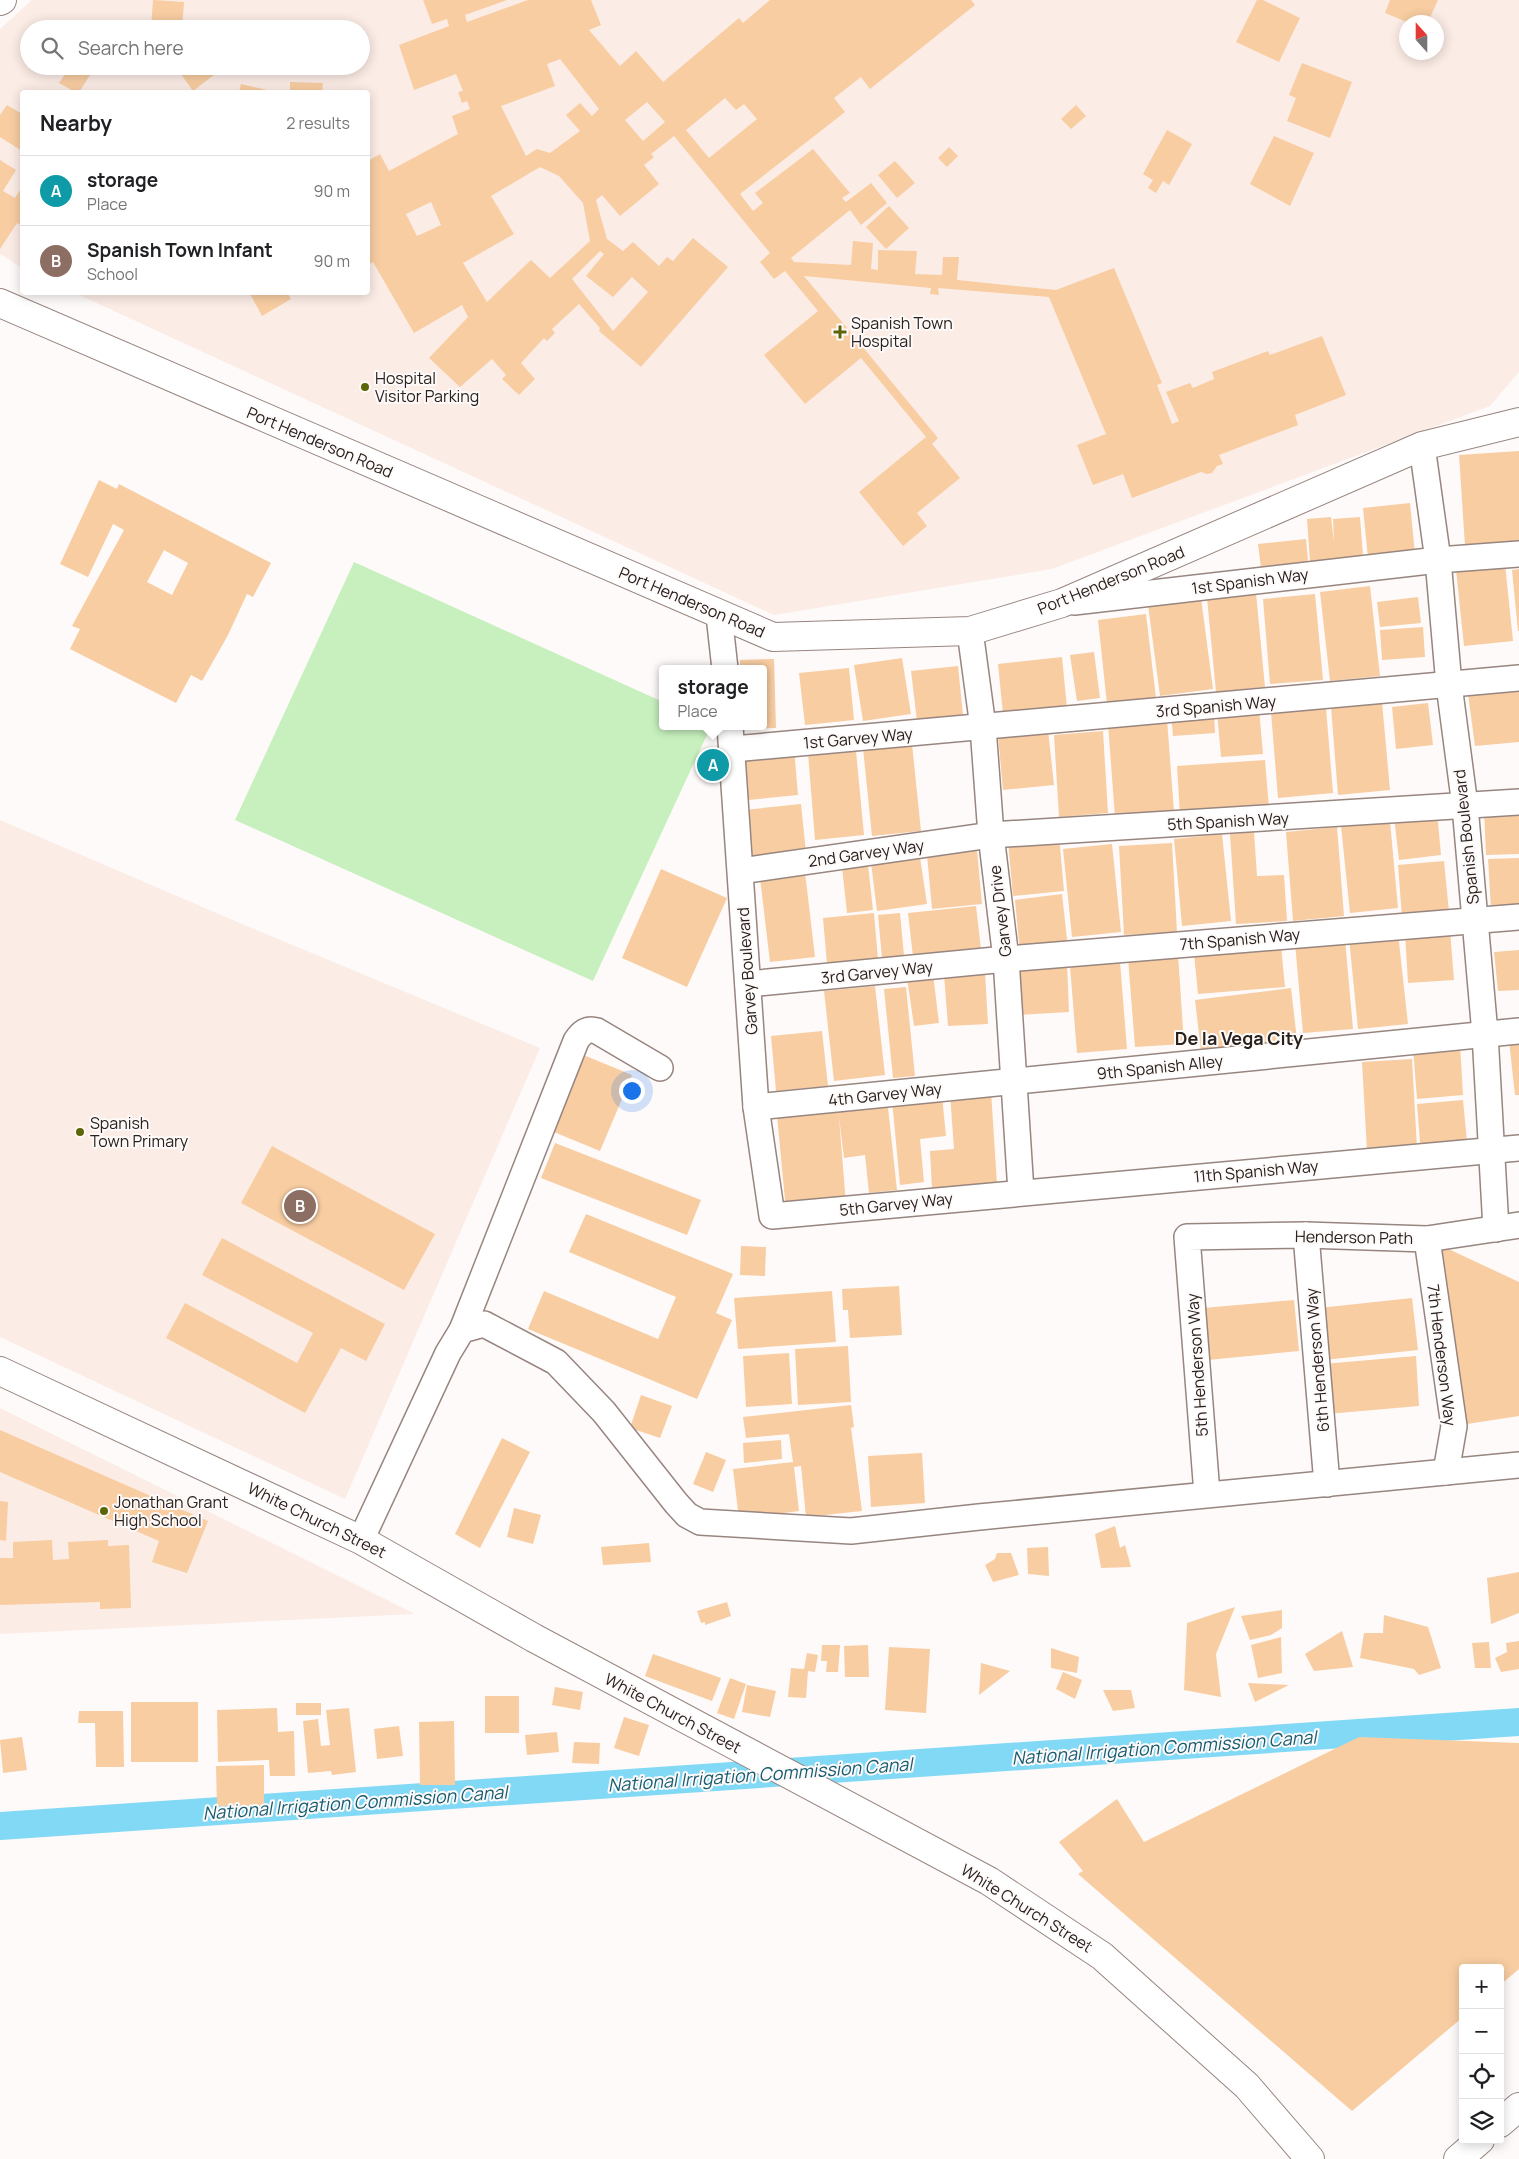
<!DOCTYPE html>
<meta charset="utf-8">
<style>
body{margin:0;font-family:Manrope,sans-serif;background:#f2f2f2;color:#202124}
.controls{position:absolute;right:15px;bottom:15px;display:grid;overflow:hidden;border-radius:5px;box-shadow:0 2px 12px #0003}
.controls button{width:45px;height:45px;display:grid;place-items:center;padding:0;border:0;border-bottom:1px solid #e0e0e0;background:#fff;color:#202124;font:25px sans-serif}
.compass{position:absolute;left:1399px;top:15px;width:45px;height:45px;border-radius:50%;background:#fff;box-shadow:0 2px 12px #0003;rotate:339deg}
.you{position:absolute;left:631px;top:1090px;width:18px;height:18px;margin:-12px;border:4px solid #fff;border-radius:50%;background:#1a73e8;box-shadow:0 0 0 8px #1a73e833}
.badge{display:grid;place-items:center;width:32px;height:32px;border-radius:50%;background:#ea580c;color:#fff;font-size:16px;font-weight:700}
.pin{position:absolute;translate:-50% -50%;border:2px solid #fff;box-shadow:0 1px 5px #0006}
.popup{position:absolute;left:659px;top:665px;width:108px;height:65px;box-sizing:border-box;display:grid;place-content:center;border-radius:5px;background:#fff;filter:drop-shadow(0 1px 4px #0005);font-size:16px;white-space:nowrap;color:#757577}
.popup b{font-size:19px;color:#202124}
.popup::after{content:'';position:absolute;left:50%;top:100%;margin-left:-10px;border:10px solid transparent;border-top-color:#fff}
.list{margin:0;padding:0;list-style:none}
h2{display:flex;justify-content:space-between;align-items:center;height:65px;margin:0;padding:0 20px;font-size:21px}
h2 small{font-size:16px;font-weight:400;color:#757577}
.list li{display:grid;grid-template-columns:32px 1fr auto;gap:15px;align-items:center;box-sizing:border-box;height:70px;padding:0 20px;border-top:1px solid #e0e0e0}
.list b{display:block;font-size:19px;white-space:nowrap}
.list p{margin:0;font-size:16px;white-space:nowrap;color:#757577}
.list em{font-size:16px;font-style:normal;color:#757577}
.icon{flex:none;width:28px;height:28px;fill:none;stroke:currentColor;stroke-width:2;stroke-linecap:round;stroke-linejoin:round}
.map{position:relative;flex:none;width:1519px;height:2159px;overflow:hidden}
.search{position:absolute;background:#fff;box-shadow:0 2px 12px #0003;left:20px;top:20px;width:350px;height:55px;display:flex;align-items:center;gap:12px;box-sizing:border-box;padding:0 18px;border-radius:28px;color:#757577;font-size:19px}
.panel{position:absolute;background:#fff;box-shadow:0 2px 12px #0003;left:20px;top:90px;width:350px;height:205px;border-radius:5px}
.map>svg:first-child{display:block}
</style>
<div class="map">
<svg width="1519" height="2159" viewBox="0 0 1519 2159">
<rect width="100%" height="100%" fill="#fefaf9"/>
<!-- built -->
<g fill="#fcece6" fill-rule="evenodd">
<path d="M32 0H1519V372L1490 406 1052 569 774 615 75 293 368 292V92H22V268L0 254V29ZM1406 22H1436V52H1406ZM29 29H361V66H29Z"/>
<polygon points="0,820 249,927 540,1048 345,1499 0,1337"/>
<polygon points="0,1408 415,1614 0,1634"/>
</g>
<!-- green -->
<polygon fill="#c7f0be" points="354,562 663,702 663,726 711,726 593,981 235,820"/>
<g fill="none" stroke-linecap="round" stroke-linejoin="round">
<!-- canal -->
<polyline stroke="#82d9f6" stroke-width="28" points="0,1826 1519,1722"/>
</g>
<!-- building -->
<g fill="#f8cda2" fill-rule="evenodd">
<polygon points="153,0 184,2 182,29 151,29"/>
<path d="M423 0H507L465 15 467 22 528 0H591L601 25 589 30 620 66 636 51 663 82 739 18 743 23 770 0H971L975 5 870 89 861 77 834 98 845 112 740 194 753 211 763 203 755 193 813 149 850 193 842 198 846 202 871 183 887 203 861 225 850 210 791 258 794 262 851 265 853 241 873 243 871 269 878 270V250L917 251 915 274 942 275 943 257H959L957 280 1056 290 1114 268 1162 383 1157 385 1172 424 1179 421 1166 392 1190 383 1193 388 1214 379 1212 372 1268 351 1270 355 1322 336 1346 395 1295 415 1298 425 1219 455 1223 464 1217 466 1212 473 1207 474 1201 472 1132 498 1123 474 1093 485 1077 445 1106 434 1049 297 938 288 939 295 930 294 931 288 804 276 938 438 932 444 960 478 917 513 927 526 903 546 859 492 926 437 861 358 805 404 764 355 818 311 785 271 774 279 760 262 770 253 674 136 651 154 654 157 644 165 659 184 620 216 602 195 596 200 607 239 623 251 633 242 659 266 667 257 673 261 693 238 728 267 641 367 599 331 600 328 579 304 552 329 555 333 547 341 544 338 521 363 535 379 519 395 502 379 506 375 492 359 460 387 429 358 468 317 462 305 414 333 373 262 368 265V161L380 154 389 171 458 134 452 116 470 109 467 101 462 103 458 92 463 91 456 74 414 90 399 45 449 26 447 19 432 24ZM560 59 599 109 592 116 580 103 566 115 580 131 550 153 537 149 526 156 501 106 555 86 547 64ZM725 98 736 110 744 104 757 119 709 158 686 130ZM647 102 665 122 643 141 625 120ZM540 167 559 176 583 203 590 241 550 278 531 260 487 302 463 263 514 234 491 196ZM431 202 441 225 417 236 406 214ZM600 251 604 254 586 276 613 297 632 277 648 292 613 331 572 279Z"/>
<polygon points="1257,0 1263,0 1300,18 1279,62 1236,42"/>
<polygon points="1390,0 1438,0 1428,22 1407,22 1385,13"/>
<polygon points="1302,63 1352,82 1330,138 1287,121 1296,98 1289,95"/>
<polygon points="66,66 96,66 79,92 75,92 59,83 69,68"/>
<polygon points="175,66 216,66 219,71 193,91"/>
<polygon points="290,82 323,83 322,92 290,92"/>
<polygon points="241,84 271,91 270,92 239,92"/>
<polygon points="7,105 22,114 22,151 0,137 0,115"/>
<polygon points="1076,105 1086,116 1071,129 1061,119"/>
<polygon points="1167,130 1192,144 1169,185 1163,181 1156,193 1148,188 1153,180 1143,174"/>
<polygon points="1274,136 1314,153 1290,206 1250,184"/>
<polygon points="949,147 958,156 947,167 938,158"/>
<polygon points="0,160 16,170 3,191 15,198 22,187 22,226 17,223 0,249"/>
<polygon points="895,161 915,183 897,198 878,175"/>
<polygon points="889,206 909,228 886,249 866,227"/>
<polygon points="249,292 287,292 291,299 262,316"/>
<polygon points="1519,451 1519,542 1465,546 1459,455"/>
<path d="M99 480 117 489 119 484 271 563 253 597 247 594 228 635 202 681 191 675 176 703 70 649 80 629 72 626 124 530 113 524 88 577 60 564ZM164 550 188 563 172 595 147 582Z"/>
<polygon points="1410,503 1415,554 1368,558 1363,508"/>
<polygon points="1331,517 1334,542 1333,519 1360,517 1363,556 1310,562 1307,519"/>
<polygon points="1306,539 1309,571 1262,576 1258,544"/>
<polygon points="1505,564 1513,641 1464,646 1456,570"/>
<polygon points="1519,569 1519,631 1518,631 1512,570"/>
<polygon points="1370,586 1380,676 1330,681 1320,592"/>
<polygon points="1256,593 1265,687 1216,692 1207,598"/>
<polygon points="1315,594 1323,680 1270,684 1263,599"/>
<polygon points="1418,597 1421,623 1380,627 1377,602"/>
<polygon points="1201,598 1213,689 1160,696 1148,605"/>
<polygon points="1146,614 1156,698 1107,704 1098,620"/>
<polygon points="1423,627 1425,657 1382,660 1380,630"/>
<polygon points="1094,652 1100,698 1077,701 1070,655"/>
<polygon points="1062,657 1067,708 1003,714 998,664"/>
<polygon points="902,658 911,714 863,721 854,665"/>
<polygon points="774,659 776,728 741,729 741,726 763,726 763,669 740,669 740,660"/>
<polygon points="958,666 963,715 917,721 911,671"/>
<polygon points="849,668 854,720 805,725 799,673"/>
<polygon points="1519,689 1519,742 1475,746 1468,694"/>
<polygon points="1382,702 1390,790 1338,795 1331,707"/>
<polygon points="1428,703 1433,745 1396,749 1392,707"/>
<polygon points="1326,708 1333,793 1278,798 1271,712"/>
<polygon points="1259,709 1263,754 1221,757 1217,713"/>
<polygon points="1214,712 1215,733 1173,736 1171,714"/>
<polygon points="1167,719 1174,812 1115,817 1108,724"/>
<polygon points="1048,730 1054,785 1003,790 998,735"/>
<polygon points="1103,731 1108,813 1059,817 1054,735"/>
<polygon points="912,744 921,831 872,836 863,748"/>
<polygon points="794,748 798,795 748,800 743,753"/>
<polygon points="856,751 864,835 815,840 808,753"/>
<polygon points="712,753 720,755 723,774 711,779 704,775 700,768 704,756"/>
<polygon points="1265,760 1269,808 1180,815 1177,766"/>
<polygon points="801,804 806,852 749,858 744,810"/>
<polygon points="1519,808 1519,854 1486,855 1484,810"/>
<polygon points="1437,812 1441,855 1399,860 1394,817"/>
<polygon points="1390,821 1398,908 1350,913 1341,826"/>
<polygon points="1337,827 1344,916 1293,921 1286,832"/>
<polygon points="1254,832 1257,876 1284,875 1287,921 1236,924 1230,834"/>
<polygon points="1222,834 1231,921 1182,926 1174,839"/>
<polygon points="1059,836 1064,891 1013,896 1008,841"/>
<polygon points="1172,843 1177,932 1124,935 1119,846"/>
<polygon points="1112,844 1121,932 1072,937 1063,849"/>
<polygon points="977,850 982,904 932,909 927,855"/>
<polygon points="920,857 927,904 877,911 871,863"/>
<polygon points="1519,858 1519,908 1491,909 1488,859"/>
<polygon points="1444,861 1449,912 1402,917 1398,865"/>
<polygon points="868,865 873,910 847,913 842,867"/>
<polygon points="661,869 727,898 687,987 622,958"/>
<polygon points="805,872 815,957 770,962 760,878"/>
<polygon points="1062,894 1068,948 1020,953 1015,900"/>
<polygon points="976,906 982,958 914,966 908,913"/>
<polygon points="874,913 878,959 827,964 823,918"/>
<polygon points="900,913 904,956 882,958 878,915"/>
<polygon points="1450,930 1454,980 1408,983 1405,933"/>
<polygon points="1398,933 1408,1024 1358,1029 1349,938"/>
<polygon points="1345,939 1353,1029 1303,1033 1295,943"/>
<polygon points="1281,946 1285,987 1198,994 1194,954"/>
<polygon points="1519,950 1519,990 1498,991 1494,952"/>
<polygon points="1178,954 1184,1044 1135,1047 1128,958"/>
<polygon points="1120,962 1127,1049 1077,1053 1070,966"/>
<polygon points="1067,963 1069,1012 1017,1015 1015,966"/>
<polygon points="985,972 988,1024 948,1026 944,975"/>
<polygon points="933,974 939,1023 914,1026 907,978"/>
<polygon points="875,986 885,1075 834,1081 824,991"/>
<polygon points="906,987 915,1076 893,1078 884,989"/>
<polygon points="1291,988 1297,1040 1201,1051 1195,1000"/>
<polygon points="822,1031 828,1086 776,1091 771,1036"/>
<polygon points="1519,1040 1519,1095 1515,1095 1509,1041"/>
<polygon points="1460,1044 1463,1095 1417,1099 1413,1048"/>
<polygon points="581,1054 632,1075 600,1151 549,1130"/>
<polygon points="1412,1059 1417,1148 1367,1151 1362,1062"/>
<polygon points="991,1091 997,1184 932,1189 930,1151 954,1149 950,1094"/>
<polygon points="942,1096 946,1136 920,1139 924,1182 900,1185 892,1100"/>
<polygon points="887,1098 897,1190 869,1193 865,1155 844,1158 839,1117 846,1204 786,1210 777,1116"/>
<polygon points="1463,1100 1468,1152 1421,1155 1417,1104"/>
<polygon points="555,1143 701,1200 687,1235 541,1178"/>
<polygon points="272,1146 435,1234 404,1290 241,1203"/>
<polygon points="586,1214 733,1274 716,1313 732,1320 697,1399 528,1329 544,1291 658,1339 676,1297 569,1252"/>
<polygon points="222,1238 385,1324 366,1361 341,1348 305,1413 166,1338 185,1303 297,1363 313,1333 202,1275"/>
<polygon points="1427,1239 1519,1282 1519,1416 1454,1426"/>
<polygon points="741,1246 766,1247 765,1276 740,1275"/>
<polygon points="899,1286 902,1335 850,1338 848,1310 843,1310 842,1289"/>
<polygon points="832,1291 836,1342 738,1349 734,1298"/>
<polygon points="1412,1298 1418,1350 1324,1360 1319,1308"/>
<polygon points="1294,1300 1299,1351 1208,1360 1203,1308"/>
<polygon points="848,1346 851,1402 798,1405 795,1349"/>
<polygon points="789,1353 792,1404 746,1407 743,1356"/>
<polygon points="1416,1356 1419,1406 1327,1414 1323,1364"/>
<polygon points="641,1395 672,1406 660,1438 630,1428"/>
<polygon points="851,1405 854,1427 851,1428 862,1511 806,1517 801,1466 794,1467 799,1511 739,1519 733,1469 793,1462 789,1434 746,1438 743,1417"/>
<polygon points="0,1430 208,1521 187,1573 152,1562 159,1541 0,1472"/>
<polygon points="502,1438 530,1452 480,1548 455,1534"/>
<polygon points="781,1440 782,1459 744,1463 743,1443"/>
<polygon points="706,1452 726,1460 713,1492 693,1484"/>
<polygon points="922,1453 925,1503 871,1507 868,1456"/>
<polygon points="0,1501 8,1502 6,1541 0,1540"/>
<polygon points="514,1508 541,1515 533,1544 507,1537"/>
<polygon points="1115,1526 1120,1548 1125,1545 1131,1567 1101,1568 1095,1534"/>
<polygon points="52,1540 53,1560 69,1559 68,1542 108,1540 108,1546 129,1545 131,1608 100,1609 100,1602 0,1605 0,1558 13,1558 13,1542"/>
<polygon points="649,1543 651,1562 603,1565 601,1547"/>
<polygon points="1048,1547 1049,1576 1028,1574 1027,1548"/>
<polygon points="997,1553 1011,1553 1019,1575 993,1582 985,1565 995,1559"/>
<polygon points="1519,1572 1519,1613 1491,1624 1487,1578"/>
<polygon points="727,1602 731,1616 705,1625 705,1622 701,1623 697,1611"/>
<polygon points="1235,1607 1216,1654 1221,1697 1184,1690 1187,1623"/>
<polygon points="1282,1610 1282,1628 1271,1635 1250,1640 1241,1616"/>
<polygon points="1384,1615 1428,1627 1441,1668 1419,1675 1414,1669 1360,1658 1364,1633 1383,1633"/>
<polygon points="1342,1631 1353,1667 1314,1671 1305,1654"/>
<polygon points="1281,1637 1282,1673 1258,1678 1251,1645"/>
<polygon points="1519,1641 1519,1669 1501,1672 1495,1658 1507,1652 1506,1643"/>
<polygon points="1489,1642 1491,1668 1475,1668 1472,1643"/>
<polygon points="822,1645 840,1645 838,1672 826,1672 827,1661 821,1661"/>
<polygon points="868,1645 869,1677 845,1677 844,1646"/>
<polygon points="889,1647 930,1649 926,1713 885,1710"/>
<polygon points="1051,1648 1079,1657 1077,1673 1051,1668"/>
<polygon points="807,1653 818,1655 815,1672 808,1671 806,1698 788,1697 791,1668 804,1669"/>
<polygon points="653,1654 721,1678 712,1701 645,1676"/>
<polygon points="981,1663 1010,1671 979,1695"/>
<polygon points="1063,1672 1082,1680 1075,1699 1056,1689"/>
<polygon points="730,1678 746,1684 734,1719 717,1713"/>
<polygon points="1248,1683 1289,1685 1255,1702"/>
<polygon points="747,1685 776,1691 770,1717 742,1712"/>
<polygon points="555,1687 583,1692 580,1710 552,1705"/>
<polygon points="1103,1690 1131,1690 1135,1708 1113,1711"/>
<rect x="485" y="1696" width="34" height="37"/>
<rect x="131" y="1702" width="67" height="60"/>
<rect x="296" y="1703" width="25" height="12"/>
<polygon points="277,1708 278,1732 294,1731 295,1776 270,1776 269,1760 218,1762 217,1710"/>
<polygon points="349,1708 356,1772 332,1775 331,1771 308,1773 303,1721 318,1719 321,1746 330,1745 326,1710"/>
<polygon points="79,1711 123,1711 124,1767 96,1767 95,1723 78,1723"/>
<polygon points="624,1717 649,1725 639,1756 614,1748"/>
<polygon points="454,1721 455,1785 420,1785 419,1722"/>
<polygon points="399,1726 403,1756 377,1759 374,1729"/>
<polygon points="557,1732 559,1752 527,1755 525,1735"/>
<polygon points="22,1737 27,1770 3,1773 0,1740"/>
<polygon points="1359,1737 1519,1743 1519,1969 1500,1985 1500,1968 1463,1968 1463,2017 1352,2111 1078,1874 1083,1871 1059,1842 1117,1799 1144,1842"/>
<polygon points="574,1742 600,1743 599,1764 572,1763"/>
<polygon points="264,1765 264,1805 217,1806 216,1766"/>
</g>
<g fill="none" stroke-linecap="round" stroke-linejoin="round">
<!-- street casing -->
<g stroke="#97857f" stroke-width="28">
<g id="street">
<polyline points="1422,446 1438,560 1449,685 1465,806 1485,1034 1496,1229"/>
<polyline points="1074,602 1438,560 1519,554"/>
<polyline points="719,615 725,669"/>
<polyline points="970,631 983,727 991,835 1006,959 1021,1192"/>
<polyline points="730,726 756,1107 772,1216 1519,1148"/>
<polyline points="733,749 1519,678"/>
<polyline points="741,871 991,835 1519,802"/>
<polyline points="748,984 1006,959 1519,917"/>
<polyline points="756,1107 1519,1031"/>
<polyline points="1306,1235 1327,1484"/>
<polyline points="1427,1239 1454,1426 1446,1472"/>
<path d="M462 1330 576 1041C582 1032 587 1028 597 1031L660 1068"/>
<polyline points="1207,1494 1187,1237 1306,1235 1427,1239 1519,1225"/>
<polyline points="361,1540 448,1353 462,1330 484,1324 556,1362 604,1412 676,1503 687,1515 700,1522 851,1531 979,1517 1519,1465"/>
</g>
</g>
<!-- secondary casing -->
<g stroke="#97857f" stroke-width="30">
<g id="secondary">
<polyline points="0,1 2,0"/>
<polyline points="0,303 773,637 970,631 1062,603 1422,446 1519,422"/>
<polyline points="0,1371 361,1540 534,1638 989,1881 1102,1956 1247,2086 1310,2159"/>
</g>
</g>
<!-- primary casing -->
<g stroke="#97857f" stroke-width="30">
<g id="primary">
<polyline points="1500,2123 1519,2107"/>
<polyline points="1458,2159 1480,2140"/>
</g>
</g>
<!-- street -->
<use href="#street" stroke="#fff" stroke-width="25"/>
<!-- secondary -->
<use href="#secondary" stroke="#fff" stroke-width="28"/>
<!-- primary -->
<use href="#primary" stroke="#fff" stroke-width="28"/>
</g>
<!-- markers -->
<g fill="#5c6608" stroke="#fefaf9" stroke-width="2">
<path d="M837.5 324.5h5v5h5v5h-5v5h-5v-5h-5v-5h5z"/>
<circle cx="365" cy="387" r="5"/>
<circle cx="80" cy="1132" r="5"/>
<circle cx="104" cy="1511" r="5"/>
</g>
<g text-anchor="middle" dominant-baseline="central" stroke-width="4" stroke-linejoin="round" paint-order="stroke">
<!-- poi labels -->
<g font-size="16" fill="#28211e" stroke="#fefaf9" text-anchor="start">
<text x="851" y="323">Spanish Town<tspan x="851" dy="18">Hospital</tspan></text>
<text x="375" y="378">Hospital<tspan x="375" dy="18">Visitor Parking</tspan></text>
<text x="90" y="1123">Spanish<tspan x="90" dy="18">Town Primary</tspan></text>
<text x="114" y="1502">Jonathan Grant<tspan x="114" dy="18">High School</tspan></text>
</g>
<!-- street labels -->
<g font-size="16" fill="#28211e" stroke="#fefaf9">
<text transform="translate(320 442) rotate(23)">Port Henderson Road</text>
<text transform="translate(1111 580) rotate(-22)">Port Henderson Road</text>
<text transform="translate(1250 581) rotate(-7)">1st Spanish Way</text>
<text transform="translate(692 602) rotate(23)">Port Henderson Road</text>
<text transform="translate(1216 706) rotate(-5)">3rd Spanish Way</text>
<text transform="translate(858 738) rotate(-5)">1st Garvey Way</text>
<text transform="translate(1228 821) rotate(-3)">5th Spanish Way</text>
<text transform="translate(1466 837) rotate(-96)">Spanish Boulevard</text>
<text transform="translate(866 853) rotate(-8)">2nd Garvey Way</text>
<text transform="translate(1000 911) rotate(-97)">Garvey Drive</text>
<text transform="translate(1240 939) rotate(-5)">7th Spanish Way</text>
<text transform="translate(747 971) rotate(-94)">Garvey Boulevard</text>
<text transform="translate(877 972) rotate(-6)">3rd Garvey Way</text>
<text transform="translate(1160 1067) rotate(-6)">9th Spanish Alley</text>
<text transform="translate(885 1094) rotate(-6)">4th Garvey Way</text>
<text transform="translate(1256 1171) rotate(-5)">11th Spanish Way</text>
<text transform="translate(896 1204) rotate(-6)">5th Garvey Way</text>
<text transform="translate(1354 1237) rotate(1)">Henderson Path</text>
<text transform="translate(1442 1355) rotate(83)">7th Henderson Way</text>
<text transform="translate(1317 1360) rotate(-95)">6th Henderson Way</text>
<text transform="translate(1197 1365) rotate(-94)">5th Henderson Way</text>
<text transform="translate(317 1520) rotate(26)">White Church Street</text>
<text transform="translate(673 1713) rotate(28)">White Church Street</text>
<text transform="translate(1027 1908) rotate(32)">White Church Street</text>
</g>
<!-- neighbourhood labels -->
<g font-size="18" font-weight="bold" fill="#28211e" stroke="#fefaf9">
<text x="1239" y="1038">De la Vega City</text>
</g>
<!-- water labels -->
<g font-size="18" font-style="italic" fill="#165d71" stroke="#fefaf9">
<text transform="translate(1164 1747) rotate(-4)">National Irrigation Commission Canal</text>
<text transform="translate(760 1774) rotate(-4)">National Irrigation Commission Canal</text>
<text transform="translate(355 1802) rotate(-4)">National Irrigation Commission Canal</text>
</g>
</g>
</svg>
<div class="controls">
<button>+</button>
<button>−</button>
<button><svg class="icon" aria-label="locate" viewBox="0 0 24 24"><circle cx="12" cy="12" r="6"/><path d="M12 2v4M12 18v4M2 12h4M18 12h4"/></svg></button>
<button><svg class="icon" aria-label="layers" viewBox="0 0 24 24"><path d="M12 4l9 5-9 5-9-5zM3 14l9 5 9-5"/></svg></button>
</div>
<svg class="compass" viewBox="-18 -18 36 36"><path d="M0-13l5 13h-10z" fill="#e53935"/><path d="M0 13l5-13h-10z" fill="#757577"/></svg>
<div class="you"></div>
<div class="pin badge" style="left:713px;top:765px;background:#0f9aa8">A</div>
<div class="popup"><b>storage</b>Place</div>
<div class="pin badge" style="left:300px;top:1206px;background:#8d6e63">B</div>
<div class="search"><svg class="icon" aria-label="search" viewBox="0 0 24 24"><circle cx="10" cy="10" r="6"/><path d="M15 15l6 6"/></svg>Search here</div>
<section class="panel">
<h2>Nearby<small>2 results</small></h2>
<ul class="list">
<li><span class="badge" style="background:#0f9aa8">A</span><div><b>storage</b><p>Place</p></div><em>90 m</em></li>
<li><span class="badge" style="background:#8d6e63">B</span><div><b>Spanish Town Infant</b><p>School</p></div><em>90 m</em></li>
</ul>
</section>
</div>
